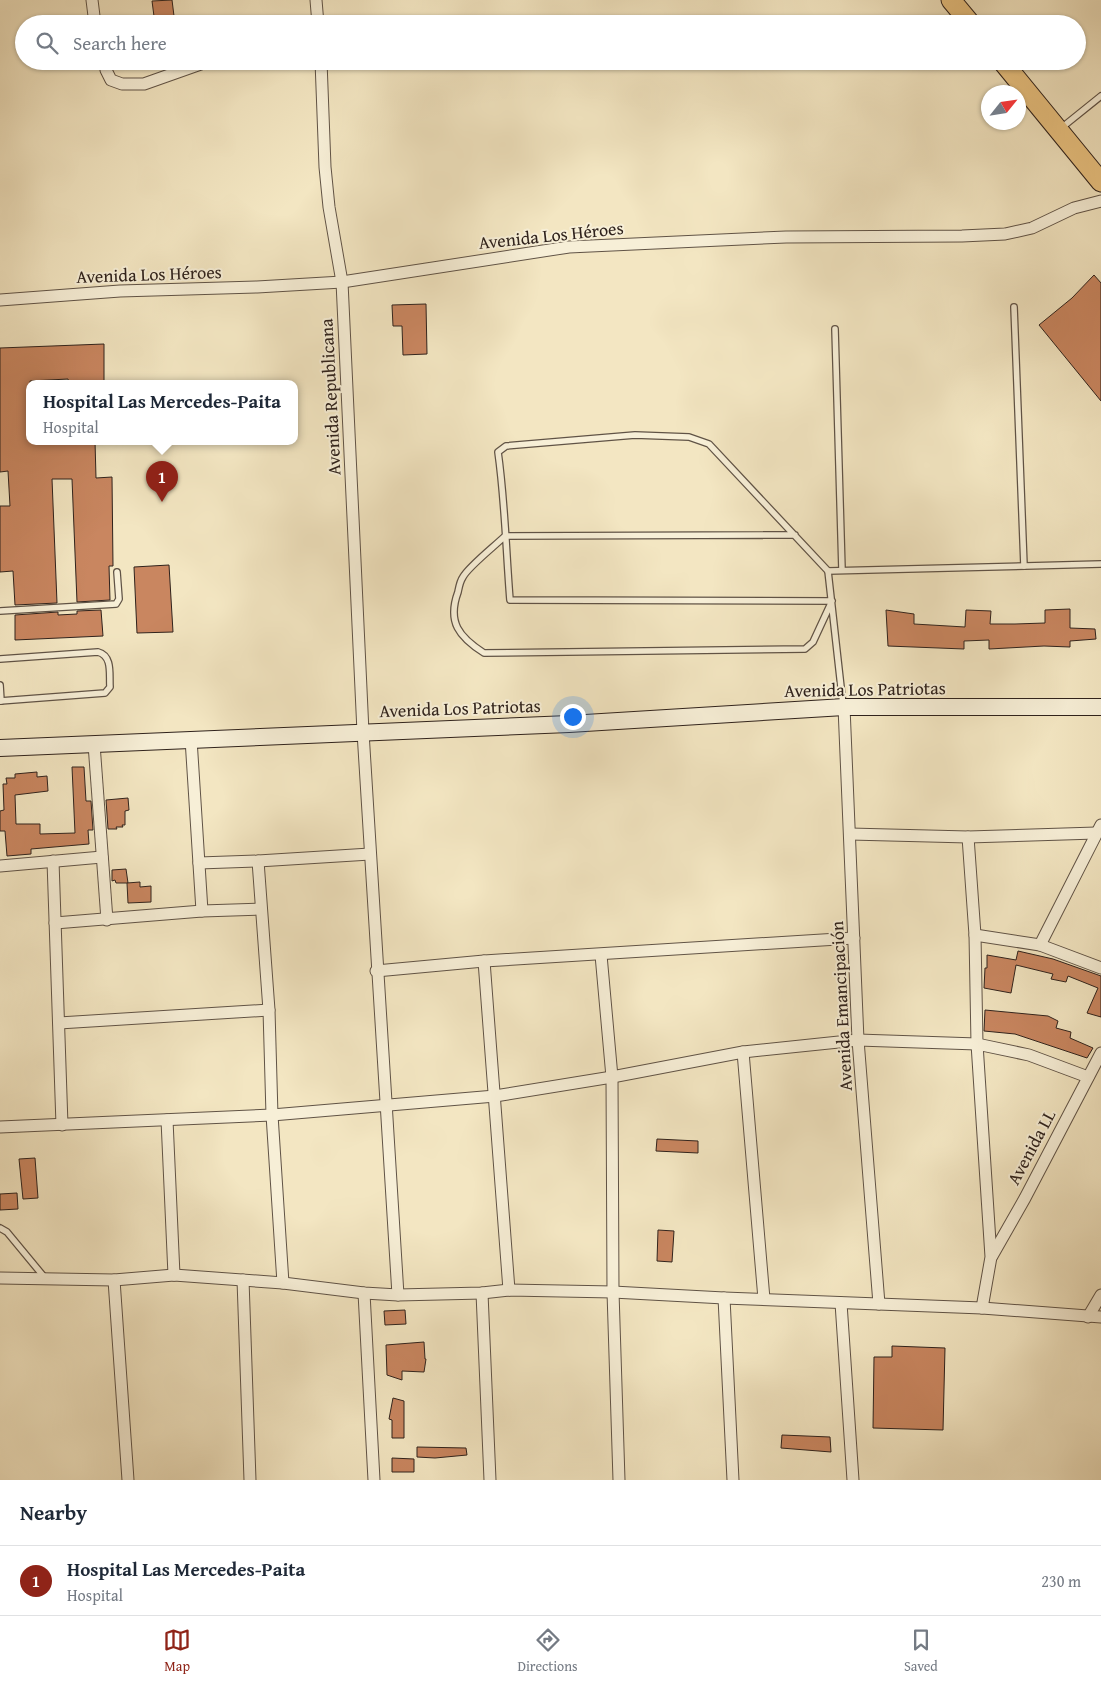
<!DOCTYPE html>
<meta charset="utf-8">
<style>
body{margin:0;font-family:"Gentium Book Plus",serif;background:#f6f6f7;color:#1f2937}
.compass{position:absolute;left:981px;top:85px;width:45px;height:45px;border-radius:50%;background:#fff;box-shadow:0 1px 4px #0004;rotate:60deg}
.you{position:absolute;left:572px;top:716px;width:18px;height:18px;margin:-12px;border:4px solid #fff;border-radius:50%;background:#1a73e8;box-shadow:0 0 0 8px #1a73e833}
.badge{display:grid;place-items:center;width:32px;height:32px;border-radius:50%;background:#8f2418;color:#fff;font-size:16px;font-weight:700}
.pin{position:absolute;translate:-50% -41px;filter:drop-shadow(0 1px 2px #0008)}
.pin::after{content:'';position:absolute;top:26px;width:18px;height:15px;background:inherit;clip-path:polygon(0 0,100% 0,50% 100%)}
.popup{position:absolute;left:26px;top:380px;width:272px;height:65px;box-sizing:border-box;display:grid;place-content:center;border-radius:10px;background:#fff;filter:drop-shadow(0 1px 4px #0005);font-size:16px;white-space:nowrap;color:#747a83}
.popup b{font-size:19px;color:#1f2937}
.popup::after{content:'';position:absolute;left:50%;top:100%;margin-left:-10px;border:10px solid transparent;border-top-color:#fff}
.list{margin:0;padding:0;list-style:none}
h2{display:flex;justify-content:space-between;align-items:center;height:65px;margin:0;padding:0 20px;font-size:21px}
h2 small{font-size:16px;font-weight:400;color:#747a83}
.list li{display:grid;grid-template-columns:32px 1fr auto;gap:15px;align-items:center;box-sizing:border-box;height:70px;padding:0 20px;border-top:1px solid #e0e1e3}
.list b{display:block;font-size:19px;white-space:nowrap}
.list p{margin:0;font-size:16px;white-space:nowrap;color:#747a83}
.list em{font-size:16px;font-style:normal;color:#747a83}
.icon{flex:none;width:28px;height:28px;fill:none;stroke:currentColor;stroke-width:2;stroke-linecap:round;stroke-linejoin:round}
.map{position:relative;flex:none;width:1101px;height:1480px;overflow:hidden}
.search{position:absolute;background:#fff;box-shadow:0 1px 4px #0004;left:15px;right:15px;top:15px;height:55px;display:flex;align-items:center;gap:12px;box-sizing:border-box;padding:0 18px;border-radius:28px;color:#747a83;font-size:19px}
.sheet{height:135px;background:#fff}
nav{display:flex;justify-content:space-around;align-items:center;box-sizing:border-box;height:70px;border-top:1px solid #e0e1e3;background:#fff;font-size:14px;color:#747a83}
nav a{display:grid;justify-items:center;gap:2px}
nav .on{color:#8f2418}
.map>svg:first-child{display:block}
</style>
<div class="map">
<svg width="1101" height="1480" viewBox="0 0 1101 1480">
<rect width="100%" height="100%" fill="#f3e6c2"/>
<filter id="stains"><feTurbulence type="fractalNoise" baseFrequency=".004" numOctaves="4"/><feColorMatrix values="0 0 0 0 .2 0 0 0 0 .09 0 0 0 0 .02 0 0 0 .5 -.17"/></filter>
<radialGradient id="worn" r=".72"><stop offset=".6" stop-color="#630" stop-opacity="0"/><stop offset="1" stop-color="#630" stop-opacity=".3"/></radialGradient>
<!-- building -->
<g fill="#c98660" stroke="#2f221c">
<polygon points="172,0 175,24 155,24 152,1"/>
<polygon points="1094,275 1101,283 1101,401 1039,325 1072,298"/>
<polygon points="426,304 427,354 403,355 402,326 393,326 392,305"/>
<polygon points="104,344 104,383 69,383 68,379 30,381 30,441 95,441 96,478 112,477 113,566 109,566 110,600 77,602 72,479 52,479 57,603 15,605 13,571 0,572 0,506 10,506 8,471 0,472 0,348"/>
<polygon points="169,565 173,632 137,633 134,567"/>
<polygon points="1070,609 1070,628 1095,629 1096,639 1070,641 1070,647 1044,646 989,649 989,640 964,641 964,649 888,646 886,610 914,614 914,624 965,627 966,610 991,611 990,624 1015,624 1045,623 1045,610"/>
<polygon points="101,610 103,636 15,640 15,615 58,612 58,615 77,614 77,611"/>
<polygon points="72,767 84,767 86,801 91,801 93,830 88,830 89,844 31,849 31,854 7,856 5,831 0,831 0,811 4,810 3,784 7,784 6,778 15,778 15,774 37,772 37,777 47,776 48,791 15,795 16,824 40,824 40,834 75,833"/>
<polygon points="128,798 129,810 125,811 125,825 122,825 123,827 116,827 117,829 108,829 106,800"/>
<polygon points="126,869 128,883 116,883 115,880 112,881 112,870"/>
<polygon points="140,882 140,887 151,886 151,902 128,903 127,883"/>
<polygon points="1018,951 1053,959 1101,976 1101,1017 1087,1013 1098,988 1068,976 1066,982 1051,979 1053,974 1016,965 1011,993 984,988 985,968 987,968 987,955 1016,960"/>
<polygon points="985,1010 1048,1016 1058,1021 1056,1028 1071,1032 1070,1038 1093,1048 1087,1058 1015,1034 984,1031"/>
<polygon points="657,1139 698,1141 698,1153 656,1151"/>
<polygon points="35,1158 38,1198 23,1199 19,1159"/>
<polygon points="17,1193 18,1209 0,1210 0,1194"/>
<polygon points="658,1230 674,1231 672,1262 657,1261"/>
<polygon points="405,1310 406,1324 385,1325 384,1311"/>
<polygon points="424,1342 425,1359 426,1359 424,1372 402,1371 402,1380 387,1375 386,1345"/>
<polygon points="892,1346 945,1348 943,1430 873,1428 874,1357 892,1357"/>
<polygon points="393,1398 404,1401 404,1438 392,1438 392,1420 389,1419"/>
<polygon points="782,1435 830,1437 831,1452 781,1448"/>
<polygon points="417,1447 466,1448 467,1455 435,1458 417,1457"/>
<polygon points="392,1458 414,1459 414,1472 392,1472"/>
</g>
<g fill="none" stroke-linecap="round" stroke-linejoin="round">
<!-- lane casing -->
<g stroke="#605346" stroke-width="8">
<g id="lane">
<polyline points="1060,129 1101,96"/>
<polyline points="1014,307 1024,566"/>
<polyline points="835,329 842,570"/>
<path d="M795 535 505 536C496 545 468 567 463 577 460 581 459 587 458 592 447 622 459 637 484 653L805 649 813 642 832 601 510 600C506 551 505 501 498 452L506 446 635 435 689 437 709 444 828 571 843 705"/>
<polyline points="828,571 1101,564"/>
<polyline points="0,611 116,604 119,599 117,572"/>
<path d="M0 659 98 652C113 656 109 675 110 687L105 693 0 701"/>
<polyline points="0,685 1,701"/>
<polyline points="0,1228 7,1232 45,1278"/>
</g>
</g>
<!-- street casing -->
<g stroke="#605346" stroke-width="13">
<g id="street">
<polyline points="92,0 95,24"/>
<polyline points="316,0 318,24"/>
<polyline points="105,61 106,70 111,80 122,84 144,84 209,61"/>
<polyline points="321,61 325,167 329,207 342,282 363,732 398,1295"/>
<polyline points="0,300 120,291 257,287 342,282 569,247 786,237 962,236 1005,234 1032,228 1074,208 1101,201"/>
<polyline points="844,707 858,1040 879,1304"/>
<polyline points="191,739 202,911"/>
<polyline points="94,744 107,920"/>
<polyline points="850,834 968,837 1096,833"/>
<polyline points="968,837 975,935 977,1044 991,1257 982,1308"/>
<polyline points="53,861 62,1125"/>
<polyline points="258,861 269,1010 272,1115 283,1283"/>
<polyline points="199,863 258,861 370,854"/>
<polyline points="0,866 102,857"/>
<polyline points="55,923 202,911 260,909"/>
<polyline points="975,935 1040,945 1101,968"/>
<polyline points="1040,945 1101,825"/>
<polyline points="601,955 612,1077 613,1292 619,1480"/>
<polyline points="484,961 509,1290"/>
<polyline points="376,971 484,961 854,938"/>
<polyline points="59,1023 269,1010"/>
<polyline points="743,1052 764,1299"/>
<polyline points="167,1120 174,1275"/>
<polyline points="0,1127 272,1115 495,1096 612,1077 743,1052 858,1040 977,1044 1029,1055 1088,1077"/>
<polyline points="992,1256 1025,1198 1101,1053"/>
<polyline points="0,1278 114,1280 174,1275 283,1283 364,1293 398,1295 482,1293 509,1290 613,1292 724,1298 982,1308 1101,1317"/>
<polyline points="114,1280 128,1480"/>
<polyline points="243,1280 250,1480"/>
<polyline points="364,1293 374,1480"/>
<polyline points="482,1293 490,1480"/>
<polyline points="724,1298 733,1480"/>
<polyline points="841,1303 853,1480"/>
<polyline points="1088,1317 1101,1295"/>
</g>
</g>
<!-- secondary casing -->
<g stroke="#2f221c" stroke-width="18">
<polyline id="secondary" points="0,748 569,724 844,707 1101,707"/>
</g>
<!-- primary casing -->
<g stroke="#2f221c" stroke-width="21">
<g id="primary">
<polyline points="951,0 971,24"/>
<polyline points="1002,61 1101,182"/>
</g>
</g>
<!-- lane -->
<use href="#lane" stroke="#f7efd7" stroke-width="5.5"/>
<!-- street -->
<use href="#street" stroke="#f7efd7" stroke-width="11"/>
<!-- secondary -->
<use href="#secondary" stroke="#f7efd7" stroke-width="16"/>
<!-- primary -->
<use href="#primary" stroke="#eac381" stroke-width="19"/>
</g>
<g text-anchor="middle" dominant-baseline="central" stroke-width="4" stroke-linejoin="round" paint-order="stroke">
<!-- street labels -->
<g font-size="18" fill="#2f221c" stroke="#f7efd7">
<text transform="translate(551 235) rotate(-6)">Avenida Los Héroes</text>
<text transform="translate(149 274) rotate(-2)">Avenida Los Héroes</text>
<text transform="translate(330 397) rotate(-93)">Avenida Republicana</text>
<text transform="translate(865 689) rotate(-1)">Avenida Los Patriotas</text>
<text transform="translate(460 708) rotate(-2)">Avenida Los Patriotas</text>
<text transform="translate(841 1006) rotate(-93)">Avenida Emancipación</text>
<text transform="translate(1031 1147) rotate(-62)">Avenida LL</text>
</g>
</g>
<rect width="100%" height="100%" filter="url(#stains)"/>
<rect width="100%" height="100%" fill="url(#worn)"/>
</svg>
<svg class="compass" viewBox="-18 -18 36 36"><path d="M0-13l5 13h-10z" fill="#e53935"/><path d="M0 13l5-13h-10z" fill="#747a83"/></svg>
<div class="you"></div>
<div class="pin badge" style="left:162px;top:502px">1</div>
<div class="popup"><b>Hospital Las Mercedes-Paita</b>Hospital</div>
<div class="search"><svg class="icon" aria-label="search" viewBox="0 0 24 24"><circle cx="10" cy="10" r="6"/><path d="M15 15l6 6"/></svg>Search here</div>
</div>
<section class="sheet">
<h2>Nearby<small></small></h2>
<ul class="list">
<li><span class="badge">1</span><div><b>Hospital Las Mercedes-Paita</b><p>Hospital</p></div><em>230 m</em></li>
</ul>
</section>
<nav>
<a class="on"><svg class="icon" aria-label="map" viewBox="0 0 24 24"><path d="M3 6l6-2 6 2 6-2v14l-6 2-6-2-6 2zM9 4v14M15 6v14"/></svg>Map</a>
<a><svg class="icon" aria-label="directions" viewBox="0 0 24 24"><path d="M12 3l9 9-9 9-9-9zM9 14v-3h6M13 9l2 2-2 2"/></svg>Directions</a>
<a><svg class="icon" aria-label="saved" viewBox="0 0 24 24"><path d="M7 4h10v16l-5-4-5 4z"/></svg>Saved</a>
</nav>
